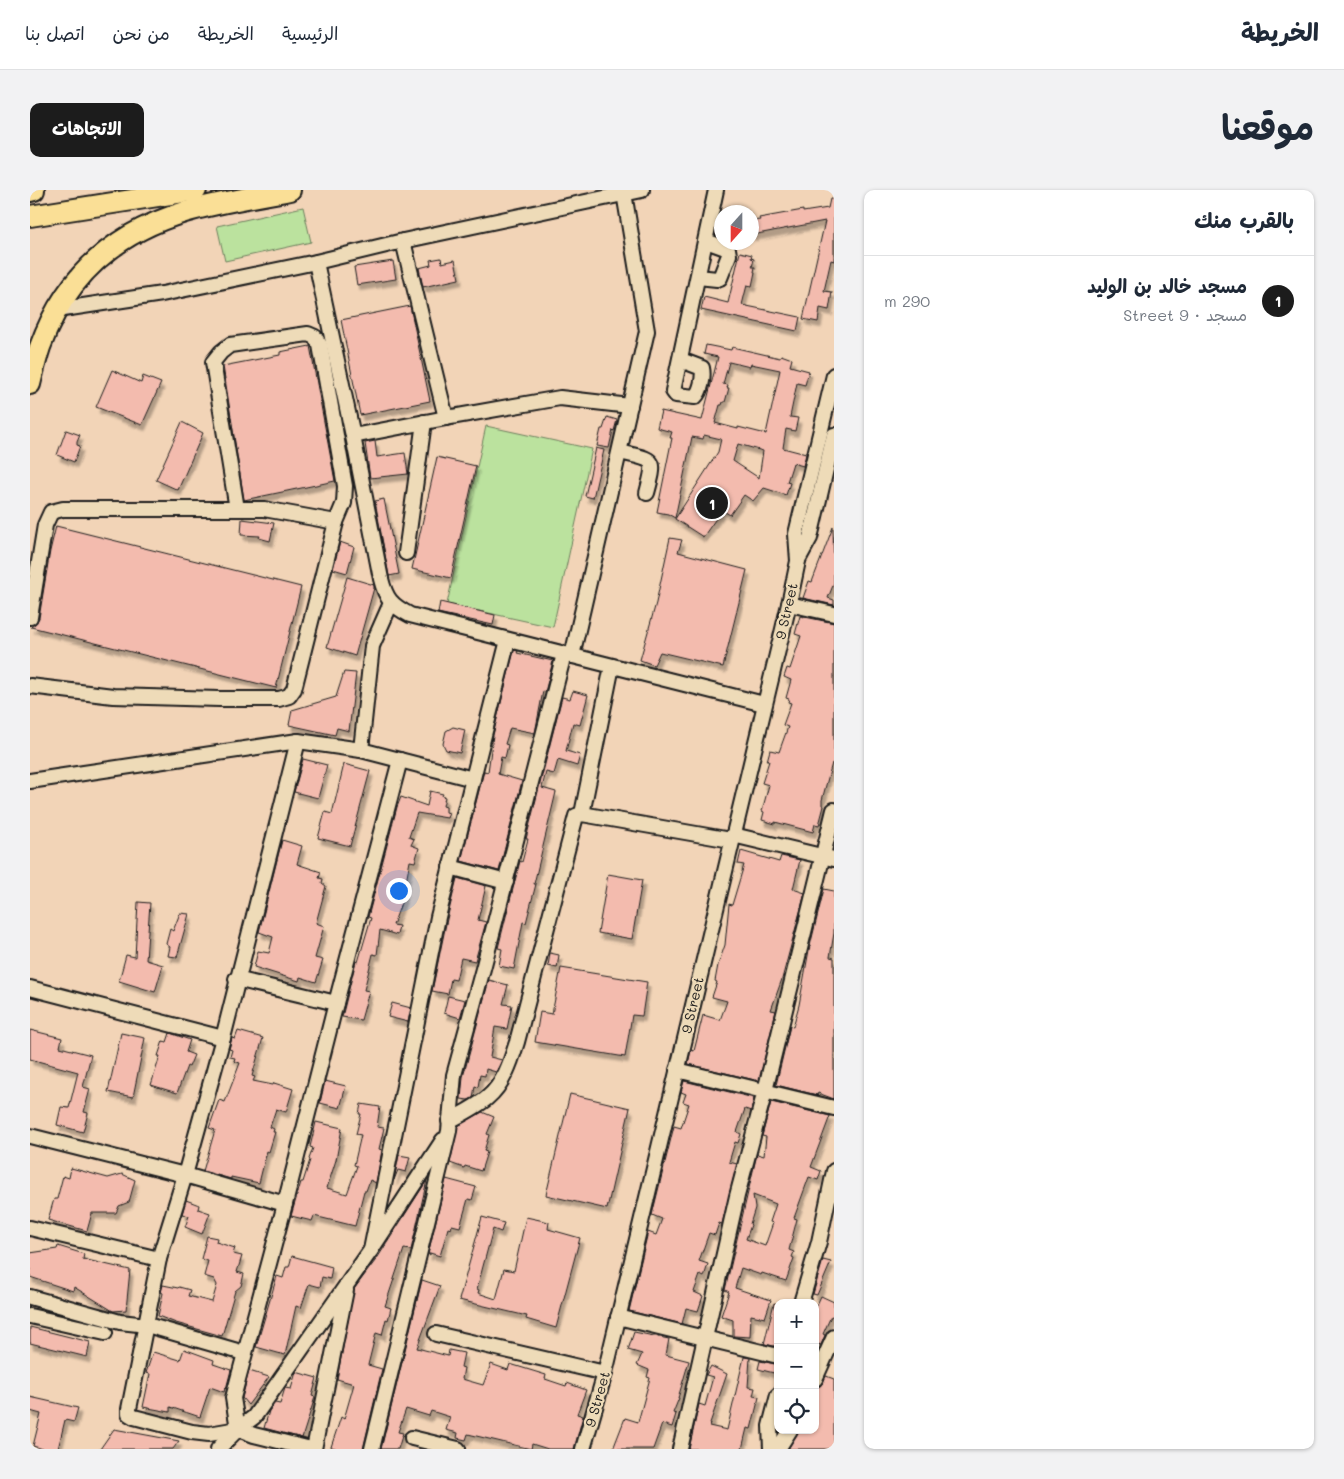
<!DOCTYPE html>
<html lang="ar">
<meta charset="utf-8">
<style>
body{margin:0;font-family:Mali,"Playpen Sans Arabic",sans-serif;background:#f2f2f3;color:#1f2937;direction:rtl}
.controls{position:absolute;right:15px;bottom:15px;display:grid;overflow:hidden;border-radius:10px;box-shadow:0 1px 4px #0004}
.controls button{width:45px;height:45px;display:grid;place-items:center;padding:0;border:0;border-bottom:1px solid #e0e1e3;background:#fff;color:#1f2937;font:25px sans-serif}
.compass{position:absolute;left:684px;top:15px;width:45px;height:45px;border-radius:50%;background:#fff;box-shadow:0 1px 4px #0004;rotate:201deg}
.you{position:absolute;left:368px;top:700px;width:18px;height:18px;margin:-12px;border:4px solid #fff;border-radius:50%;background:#1a73e8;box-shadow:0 0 0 8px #1a73e833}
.badge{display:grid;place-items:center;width:32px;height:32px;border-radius:50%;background:#1c1c1c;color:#fff;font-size:16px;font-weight:700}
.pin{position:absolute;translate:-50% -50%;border:2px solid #fff;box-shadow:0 1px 5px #0006}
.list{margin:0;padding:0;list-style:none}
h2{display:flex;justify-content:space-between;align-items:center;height:65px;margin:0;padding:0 20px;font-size:21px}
h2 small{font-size:16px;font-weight:400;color:#747a83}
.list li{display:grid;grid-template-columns:32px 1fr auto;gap:15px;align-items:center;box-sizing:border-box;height:90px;padding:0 20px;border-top:1px solid #e0e1e3}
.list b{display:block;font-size:19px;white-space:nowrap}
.list p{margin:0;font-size:16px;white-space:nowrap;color:#747a83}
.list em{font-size:16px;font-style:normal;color:#747a83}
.icon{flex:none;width:28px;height:28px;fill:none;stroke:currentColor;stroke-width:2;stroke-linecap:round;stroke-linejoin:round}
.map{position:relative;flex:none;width:804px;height:1259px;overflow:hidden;direction:ltr;border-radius:10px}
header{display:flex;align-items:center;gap:30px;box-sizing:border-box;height:70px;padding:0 25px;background:#fff;border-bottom:1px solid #e0e1e3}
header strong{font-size:24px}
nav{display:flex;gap:28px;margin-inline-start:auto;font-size:18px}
.intro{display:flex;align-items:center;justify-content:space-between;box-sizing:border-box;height:120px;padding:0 30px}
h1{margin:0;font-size:35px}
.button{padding:12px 22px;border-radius:10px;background:#1c1c1c;color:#fff;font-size:18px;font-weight:700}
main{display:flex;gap:30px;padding:0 30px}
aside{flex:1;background:#fff;border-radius:10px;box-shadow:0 1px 4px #0004}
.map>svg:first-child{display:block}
</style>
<header>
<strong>الخريطة</strong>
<nav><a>الرئيسية</a><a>الخريطة</a><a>من نحن</a><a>اتصل بنا</a></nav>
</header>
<div class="intro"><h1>موقعنا</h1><a class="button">الاتجاهات</a></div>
<main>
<aside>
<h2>بالقرب منك<small></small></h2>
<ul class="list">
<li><span class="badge">1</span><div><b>مسجد خالد بن الوليد</b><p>مسجد · 9 Street</p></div><em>290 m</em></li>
</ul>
</aside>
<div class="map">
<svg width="804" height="1259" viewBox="0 0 804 1259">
<defs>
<filter id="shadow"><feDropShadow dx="3" dy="5.5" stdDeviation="1" flood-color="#0004"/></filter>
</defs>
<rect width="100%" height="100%" fill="#f2d4b7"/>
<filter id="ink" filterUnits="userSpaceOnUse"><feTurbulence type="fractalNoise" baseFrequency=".02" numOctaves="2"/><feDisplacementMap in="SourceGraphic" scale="10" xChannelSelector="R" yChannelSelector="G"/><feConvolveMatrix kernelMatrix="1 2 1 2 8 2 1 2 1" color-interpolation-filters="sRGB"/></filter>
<g filter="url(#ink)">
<!-- green -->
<g fill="#bbe29e" stroke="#6c7f5d">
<polygon points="273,17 281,52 195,71 187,36"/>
<polygon points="456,236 562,259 523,437 417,414"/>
</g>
<!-- building -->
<g fill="#f3bbae" stroke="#1c1c1c" fill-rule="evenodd" filter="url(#shadow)">
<polygon points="800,9 804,9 804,71 801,70 794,101 802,102 799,120 790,118 788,132 773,129 795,31 722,45 722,31 730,30 729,28 773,20 773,22 798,18"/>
<polygon points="687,36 692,36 692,47 685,45"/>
<polygon points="710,62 722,65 721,68 724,69 722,77 725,77 724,82 725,82 722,96 717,95 712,115 770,127 767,141 671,120 674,107 698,113"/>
<polygon points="411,68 412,73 425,70 429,89 393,97 389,78 401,75 400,70"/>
<polygon points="363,71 366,89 327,95 324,77"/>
<polygon points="380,116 400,211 330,225 311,130"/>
<path d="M676 155 701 160 702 157 750 168 751 165 762 169 760 176 779 181 775 195 767 193 760 227 768 228 765 241 756 239 753 258 776 264 773 276 763 273 757 292 760 293 756 305 734 298 723 311 714 305 700 325 692 320 673 347 645 329 688 262 691 249 674 245 673 249 662 247 645 328 638 324 627 322 642 248H640L642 242 627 238 631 221 672 230 688 167 674 164ZM699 172 720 177 721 174 750 180 736 244 708 237V239L685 233 690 215H692L693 212H695L699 198H697L698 195 693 194ZM708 254 733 261 729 288 703 271Z"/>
<polygon points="280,156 305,291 214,310 193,176 250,165 250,162"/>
<polygon points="82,180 111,193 113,186 131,193 112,235 66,217"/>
<polygon points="577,227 587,230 584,241 583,240 579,258 567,256 571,239 573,239"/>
<polygon points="152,232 173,243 148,300 126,290"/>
<polygon points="36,240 50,245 47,252 47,255 50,256 44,272 27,265"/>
<polygon points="345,251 347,267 375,263 378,284 340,288 335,253"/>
<polygon points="566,258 574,260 563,308 555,306"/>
<polygon points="407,267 446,276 421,388 382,379"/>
<polygon points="354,309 369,384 359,386 345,311"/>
<polygon points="212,329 244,333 240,351 229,348 230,346 211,345"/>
<polygon points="26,336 271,397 246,498 1,437 6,433 9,428 20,361"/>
<polygon points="803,337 804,393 798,408 804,410 804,415 773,408 779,391 782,392"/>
<polygon points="640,348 652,350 648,362 717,380 693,477 630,462 624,475 610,470 626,413"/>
<polygon points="310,352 324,357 317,383 303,379"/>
<polygon points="317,387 344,395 344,398 325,466 297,457"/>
<polygon points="410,412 465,425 463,435 408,423"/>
<polygon points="770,426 804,433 804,574 802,573 792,610 792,615 794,616 789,635 785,634 783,642 745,632 745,634 732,630 734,622 732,621 739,595 732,593 739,571 737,571 740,560 749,562 758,537 753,535 761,513 758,512 759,509 756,508 761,490 754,487 757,478 760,479 771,446 765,444"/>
<polygon points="484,460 488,461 487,463 523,471 515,502 513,501 505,543 480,538 475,554 478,555 475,568 471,567 468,584 492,591 469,681 431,671 454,581 458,582 463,545"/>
<polygon points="314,482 326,483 319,541 307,538 305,545 259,535 262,520 306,507"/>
<polygon points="543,501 558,505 550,535 543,533 536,561 550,565 547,576 528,570 524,584 516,582 512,598 526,602 504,694 506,694 496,733 493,732 484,779 469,776 472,759 468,758 490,671 492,672 498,649 496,649 532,507 540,509"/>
<polygon points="423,537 435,540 430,563 416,560 413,554 416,541"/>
<polygon points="273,569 297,575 288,608 264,602"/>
<polygon points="314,574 340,581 320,656 288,648 295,622 302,624"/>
<polygon points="400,601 413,604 412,606 415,607 413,616 416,617 416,622 419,623 417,628 387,623 379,647 384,649 381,655 389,658 385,672 380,671 373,708 363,735 369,736 367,745 350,740 347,765 343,764 334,800 339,801 331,830 312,827 326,771 328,772 341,728 338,727 367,617 371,607 397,616"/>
<polygon points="252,650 272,656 267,674 291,682 289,688 293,689 292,693 296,696 286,733 294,736 285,768 293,770 286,792 270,787 269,791 224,777 228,761 239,763 243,747 229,742"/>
<polygon points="711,661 749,672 751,666 770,670 763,699 775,703 752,789 741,820 746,821 729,891 658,874 661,860 664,861 673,825 690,830 696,814 697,811 682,807 687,792 685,791 688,775 695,755 699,714 702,715 714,675 708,674"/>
<polygon points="578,684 612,690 602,749 568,743"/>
<polygon points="427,688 456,696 448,730 456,732 445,771 431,768 426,790 421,789 418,804 402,801 417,729"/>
<polygon points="794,699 804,701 804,743 800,767 804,768 804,909 788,903 787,905 746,895 760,836 763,837 769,815 779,760"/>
<polygon points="108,712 120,713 116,770 133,775 125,802 89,791 96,765 105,767"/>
<polygon points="150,723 159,724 147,767 138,766 140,757 136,754 140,739 143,741"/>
<polygon points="520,763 529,765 527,778 518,776"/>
<polygon points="531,778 617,792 612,826 602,825 595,867 505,852 510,822 522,824"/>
<polygon points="459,790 478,795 473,814 482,815 477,839 465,837 460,867 472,870 466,882 456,879 455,886 450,885 448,897 445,896 443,908 438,910 431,909 433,887"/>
<polygon points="418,806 435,810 430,828 414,823"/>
<polygon points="362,813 381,818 378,832 358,827"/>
<polygon points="0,840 32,848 30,857 61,865 53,897 60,899 54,922 58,923 53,942 27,935 31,917 39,918 48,882 0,869"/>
<polygon points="208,841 233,848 222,886 225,887 223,891 243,895 244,893 263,899 256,922 246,919 240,937 244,939 243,942 245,942 239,962 237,961 229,993 201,987 201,989 173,981 185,940 179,938 189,910 195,912 210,873 204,871 205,868 200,867 202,860 199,859 202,848 205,849"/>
<polygon points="91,843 115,848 103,907 78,902"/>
<polygon points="140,843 160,850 156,862 164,865 159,877 157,876 147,903 121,895 130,866 128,866 133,851 137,852"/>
<polygon points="295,891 316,896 310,918 290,913"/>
<polygon points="654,891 724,908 721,921 715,919 707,942 711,944 708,953 705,952 699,972 707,974 692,1034 689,1033 685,1045 679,1043 669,1071 678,1074 674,1087 670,1085 664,1102 673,1106 668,1121 656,1118 652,1134 599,1121 618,1042 626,1045 632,1029 622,1025 644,936 651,938 659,914 653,912 656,904 651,902"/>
<polygon points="540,904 600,918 577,1019 516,1005"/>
<path d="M741 912 800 926 781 977 791 981 788 990 779 987 764 1028 767 1029 759 1060 764 1062 762 1067 764 1068 756 1091 732 1083 731 1085 711 1078 705 1098 741 1110 735 1128 721 1125 720 1147 704 1146H703V1130L691 1126 699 1102 695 1100 727 964 734 966 736 947 732 946ZM723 1005 746 1014 740 1032 743 1033 735 1056 716 1049 721 1035 720 1034 725 1018Z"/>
<polygon points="331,914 350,917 347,937 354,938 349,959 352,960 346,993 340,990 336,1001 334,1001 325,1036 284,1026 282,1031 261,1026 271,992 273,992 280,970 279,969 283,958 280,957 286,932 312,938 306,970 297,998 317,1004 327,976 324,975 331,945 326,944 331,924 329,924"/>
<polygon points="452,922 464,927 457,944 459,945 454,961 457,962 451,981 435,976 434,978 420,973 428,936"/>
<polygon points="369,965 380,967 376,982 368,980 364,990"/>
<polygon points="41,978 78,988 92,984 105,990 99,1012 89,1016 86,1023 62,1023 57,1041 18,1030 24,1009 27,1009 33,986 39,988"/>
<polygon points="416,989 446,997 442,1010 438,1009 430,1037 422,1035 421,1039 418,1038 410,1066 400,1063 400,1065 398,1064"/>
<polygon points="397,990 381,1060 374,1059 355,1116 361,1118 358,1130 356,1129 352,1145 346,1143 338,1175 352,1179 333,1259 308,1259 301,1257 311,1227 314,1229 324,1194 307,1189 324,1099 348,1067"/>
<polygon points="156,1010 169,1015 168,1019 180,1023 172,1044 155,1037 159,1026 152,1024"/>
<polygon points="452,1027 474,1033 471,1042 463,1039 447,1099 449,1100 448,1103 466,1109 474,1079 484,1081 496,1027 519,1032 518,1039 550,1048 526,1138 496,1129 497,1126 429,1110"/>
<polygon points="177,1046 187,1048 186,1052 205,1058 203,1064 212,1066 207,1082 214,1084 211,1096 205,1101 192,1146 146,1133 128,1126 133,1103 131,1102 133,1095 148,1098 149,1097 160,1100 158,1106 182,1112 187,1095 184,1089 174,1086 178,1071 171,1069"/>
<polygon points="28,1056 54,1064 53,1069 100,1080 96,1120 83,1121 44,1097 43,1101 0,1087 0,1063 27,1059"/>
<polygon points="262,1066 302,1077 300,1089 292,1087 290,1097 279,1094 271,1118 266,1116 255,1165 226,1157 247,1086 253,1088 256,1077 259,1077"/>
<polygon points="793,1070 801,1072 787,1105 783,1104"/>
<polygon points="392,1090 410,1096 387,1158 418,1166 419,1160 434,1163 431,1177 434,1178 432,1189 453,1195 461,1174 478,1180 480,1174 516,1185 515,1189 536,1196 537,1193 556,1200 547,1224 553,1226 544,1259 518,1259 502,1254 501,1259 438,1244 436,1250 427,1248 428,1243 416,1240 420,1227 401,1221 399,1226 376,1219 368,1242 373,1243 368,1259 351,1259"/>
<polygon points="791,1106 804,1112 804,1127 801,1126 793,1144 795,1145 791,1155 788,1154 785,1161 785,1119"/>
<polygon points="744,1113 748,1114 748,1157 734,1154"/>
<polygon points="0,1137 60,1152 57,1167 0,1153"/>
<polygon points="604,1142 639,1149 636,1165 659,1171 648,1208 649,1208 643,1223 646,1224 642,1237 632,1234 623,1259 583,1259 595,1228 608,1232 620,1188 617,1187 619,1180 607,1175 612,1164 598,1160"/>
<polygon points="154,1159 184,1170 183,1174 201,1180 196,1199 195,1198 194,1202 180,1197 170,1227 140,1217 140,1222 113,1217 120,1184 116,1183 123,1162 150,1170"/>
<polygon points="714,1167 720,1168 718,1197 725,1198 723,1206 729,1207 721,1239 717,1238 712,1259 659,1259 669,1214 675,1216 683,1187 676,1185 681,1176 697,1184 679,1236 697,1240"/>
<polygon points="730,1171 746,1174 744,1183 728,1179"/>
<polygon points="219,1181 239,1187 218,1215 212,1208"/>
<polygon points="266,1182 287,1188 282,1206 285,1207 272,1248 234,1238 239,1221 245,1213 250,1214 255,1198 261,1199"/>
<polygon points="796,1186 804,1189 804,1259 758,1259 769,1240 785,1240 785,1202 787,1197 793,1193"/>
<polygon points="0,1207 48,1218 44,1232 35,1230 28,1259 13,1259 3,1256 11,1224 0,1221"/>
<polygon points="84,1239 149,1251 143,1259 70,1259"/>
</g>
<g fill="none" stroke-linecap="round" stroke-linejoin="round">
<!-- minor casing -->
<g stroke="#1c1c1c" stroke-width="18">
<g id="minor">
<polyline points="373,51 416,228"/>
<path d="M286 72 323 246 351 389C356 409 361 415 380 425L734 514"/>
<polyline points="668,87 687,89 690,88 699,65 698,59 676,51"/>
<polyline points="27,120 132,104 286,72 373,51 612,0"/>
<path d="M651 170 672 178C674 187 671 201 665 207L646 205 643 201 686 0"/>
<polyline points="323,246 416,228 530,208 600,216"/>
<path d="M590 262C625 271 627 266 617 303"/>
<polyline points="207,319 183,172 191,162 200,155 278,144 285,147 290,155 315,296 314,313 306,332"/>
<polyline points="376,363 394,232"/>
<polyline points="768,370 780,348 804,245"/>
<polyline points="759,414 804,424"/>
<polyline points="0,427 15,335 21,322 33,319 234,319 306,332 264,499 259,506 249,509 189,509 83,506 0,496"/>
<polyline points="542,466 617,141 594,3"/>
<polyline points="268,551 193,848 155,985 129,1069 99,1219 99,1224 104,1227 162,1242 179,1244 208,1239 224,1245 281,1259"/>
<polyline points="331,560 342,456 361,413"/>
<polyline points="0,591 268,551 331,560 443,589"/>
<polyline points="552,624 582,476"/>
<polyline points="703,645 804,669"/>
<polyline points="420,677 476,692"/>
<polyline points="206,789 306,813"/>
<polyline points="0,798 193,848"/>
<polyline points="647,880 804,918"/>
<path d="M419 931C432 924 446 917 457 908 474 894 481 871 487 852L546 626 552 624 701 650"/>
<polyline points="0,946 155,985 255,1014"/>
<polyline points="0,1038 129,1069"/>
<polyline points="341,1060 408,727 478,450"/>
<polyline points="0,1107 90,1132 117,1135 214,1163"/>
<polyline points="771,1113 789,1052 804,981"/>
<polyline points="0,1126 75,1143"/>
<polyline points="588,1127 748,1166"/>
<polyline points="406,1144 575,1183"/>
<polyline points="785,1189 804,1147"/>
<polyline points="208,1239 203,1208 255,1014 306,813 370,570"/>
<polyline points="382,1248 428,1259"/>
<polyline points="188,1259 208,1239 224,1227 341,1060 413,950"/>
<polyline points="284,1259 316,1100"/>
<polyline points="342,1259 419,941 424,885 454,775 534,464"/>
<polyline points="553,1259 575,1183 759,414 768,371 766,344 804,185"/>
<polyline points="650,1259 707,1006 735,901 804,620"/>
<polyline points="741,1259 740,1236 748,1205"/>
<polyline points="748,1259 760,1240"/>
</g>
</g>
<!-- highway casing -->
<g stroke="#1c1c1c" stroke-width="24">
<g id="highway">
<polyline points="0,1 4,0"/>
<polyline points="0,26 166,0"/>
<path d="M0 194C3 182 6 169 10 157 35 87 84 43 155 22 189 12 225 7 260 0"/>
</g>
</g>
<!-- minor -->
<use href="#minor" stroke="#eedbb8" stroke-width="14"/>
<!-- highway -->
<use href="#highway" stroke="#fadf96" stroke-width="20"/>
</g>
</g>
<g text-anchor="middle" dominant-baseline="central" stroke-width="4.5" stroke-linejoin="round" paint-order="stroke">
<!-- street labels -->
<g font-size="14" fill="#1c1c1c" stroke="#eedbb8">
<text transform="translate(756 421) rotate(-77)">9 Street</text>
<text transform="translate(662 815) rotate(-77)">9 Street</text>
<text transform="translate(567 1209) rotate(-74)">9 Street</text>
</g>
</g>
</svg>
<div class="controls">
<button>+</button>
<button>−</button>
<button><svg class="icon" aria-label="locate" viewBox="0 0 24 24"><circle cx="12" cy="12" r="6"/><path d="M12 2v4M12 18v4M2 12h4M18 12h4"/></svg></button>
</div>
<svg class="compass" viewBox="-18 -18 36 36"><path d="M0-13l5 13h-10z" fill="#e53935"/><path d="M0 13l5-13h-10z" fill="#747a83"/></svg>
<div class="you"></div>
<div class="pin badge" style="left:682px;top:313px">1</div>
</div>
</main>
